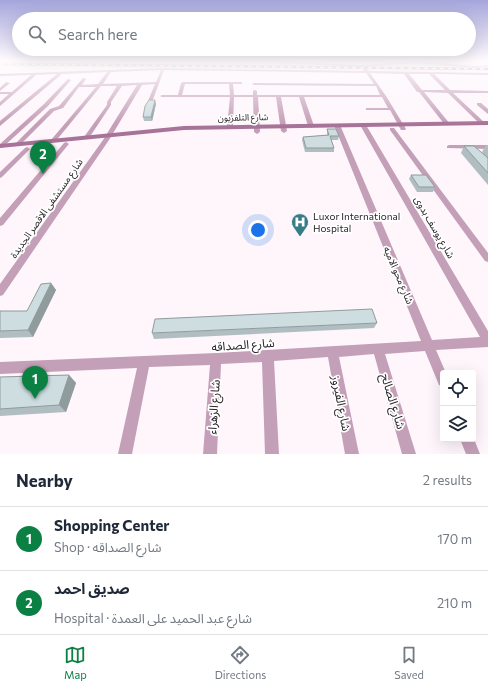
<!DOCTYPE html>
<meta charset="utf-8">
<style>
body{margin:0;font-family:Commissioner,"Noto Sans Arabic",sans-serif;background:#f2f2f3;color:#1f2937}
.controls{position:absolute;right:12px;bottom:12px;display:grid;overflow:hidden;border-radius:4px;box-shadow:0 4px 16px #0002}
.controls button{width:36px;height:36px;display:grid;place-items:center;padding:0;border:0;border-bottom:1px solid #e0e1e3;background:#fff;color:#1f2937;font:20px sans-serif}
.you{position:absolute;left:258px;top:230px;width:14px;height:14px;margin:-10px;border:3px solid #fff;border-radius:50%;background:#1a73e8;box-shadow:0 0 0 6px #1a73e833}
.badge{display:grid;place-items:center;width:26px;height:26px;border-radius:50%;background:#0b8043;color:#fff;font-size:13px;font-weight:700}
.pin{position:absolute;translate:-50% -33px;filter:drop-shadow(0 1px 2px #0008)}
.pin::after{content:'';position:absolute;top:21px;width:14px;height:12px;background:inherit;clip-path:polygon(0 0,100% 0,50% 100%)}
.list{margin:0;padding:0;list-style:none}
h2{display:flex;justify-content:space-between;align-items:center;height:52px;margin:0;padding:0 16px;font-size:17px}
h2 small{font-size:13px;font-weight:400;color:#747a83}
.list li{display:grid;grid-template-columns:26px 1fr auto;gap:12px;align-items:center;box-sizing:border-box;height:64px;padding:0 16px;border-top:1px solid #e0e1e3}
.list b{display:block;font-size:15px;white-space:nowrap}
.list p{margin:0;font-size:13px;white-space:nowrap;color:#747a83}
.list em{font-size:13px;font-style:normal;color:#747a83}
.icon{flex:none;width:22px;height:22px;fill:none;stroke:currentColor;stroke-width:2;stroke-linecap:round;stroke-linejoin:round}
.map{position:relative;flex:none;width:488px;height:454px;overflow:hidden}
.search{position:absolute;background:#fff;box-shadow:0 4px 16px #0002;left:12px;right:12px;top:12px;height:44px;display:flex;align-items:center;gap:10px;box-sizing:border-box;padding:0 14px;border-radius:22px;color:#747a83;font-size:15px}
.sheet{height:180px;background:#fff}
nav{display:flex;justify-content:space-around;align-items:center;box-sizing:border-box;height:56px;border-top:1px solid #e0e1e3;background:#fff;font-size:11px;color:#747a83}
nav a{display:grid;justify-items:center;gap:2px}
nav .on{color:#0b8043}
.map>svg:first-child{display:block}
</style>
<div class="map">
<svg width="488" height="454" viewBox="0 0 488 454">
<rect width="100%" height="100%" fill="#fef6fb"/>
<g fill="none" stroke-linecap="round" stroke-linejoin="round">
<!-- minor -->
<g fill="#c49fb8" fill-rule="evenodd">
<polygon points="258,61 363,65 418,61 475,66 488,65 488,67 475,68 418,63 363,67 260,62"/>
<path d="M163 68 364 71 363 69 365 68 369 71 488 73V75L434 74 450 90 488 91V93H453L485 123 480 124 448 93 424 92 450 124 445 125 419 92H417L404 74 370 73 386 96 406 129 405 130H401L390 110H366V108H388L382 97H304L314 126 311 128 308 126 299 97H281L287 131 284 133 281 131 276 97H258L260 132 257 134 254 132 253 97H234L233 127 230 129 227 127 230 97H162L160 96 162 95H178L181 83 183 82H242V84H233L234 95H253V91L255 90 257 91V95H380L376 86 254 85 252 84 254 83 374 84 366 73 164 70 152 102 148 101 155 84 142 85 109 140 3 295 0 296V284L103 140 137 85 122 86 111 102V105L89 138 84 137 107 105V102L117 86H101L55 142H51V140L96 87H79L63 108 54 111 20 145 18 146 15 144 50 109 59 106 83 78 86 79 82 85 98 84 107 72 62 74 0 126V121L57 74 36 75 0 106V102L9 94H0V92H12L31 75 0 76V74ZM161 70 156 82 103 84 111 72ZM409 74H429L445 90H422ZM185 84H229L230 95H182Z"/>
<polygon points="68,79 71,80 48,106 3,147 0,148 0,144 44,104"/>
<polygon points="6,82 10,83 0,91 0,88"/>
<polygon points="477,103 481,103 488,109 488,114 477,105"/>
<polygon points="335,124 340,125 432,340 480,337 360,125 361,124 366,125 488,331 488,347 436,350 446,373 443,373 443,387 439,385 425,351 385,354 416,454 402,454 374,354 339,357 359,454 345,454 328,357 274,361 279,454 265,454 262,362 221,364 217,454 203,454 210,365 149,367 132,454 118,454 137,368 0,374 0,362 216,353 421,341 334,125"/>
<polygon points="390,128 394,128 488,253 488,262 485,261 390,130"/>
<polygon points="66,142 69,144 68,145 3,225 0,226 0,218 64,143"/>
<polygon points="449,145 488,145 488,149 447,148 447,146"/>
<polygon points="27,147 30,149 2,177 0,178 0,172 25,148"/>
<polygon points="473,437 474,439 480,454 466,454 460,439 473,439"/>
</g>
<!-- secondary -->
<polygon fill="#a87398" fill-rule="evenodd" points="488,121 488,125 184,130 0,148 0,144 184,126"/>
<!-- rail casing -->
<g stroke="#8c8589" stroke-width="2.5">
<polyline id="rail" points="0,64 488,69"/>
</g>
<!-- rail -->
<use href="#rail" stroke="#fff" stroke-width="1.5" stroke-dasharray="4" stroke-linecap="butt"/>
</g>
<!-- wall -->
<g fill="#b0bec1">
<polygon points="155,100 156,104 152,121 144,121 143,117"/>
<polygon points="327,129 339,136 338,140 331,140 334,148 334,152 305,152 302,140 303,137 327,135"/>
<polygon points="486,145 488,145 488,185 461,153 464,146 484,155 482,152"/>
<polygon points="411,175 435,187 433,192 417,192 409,179"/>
<polygon points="51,283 56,290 33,337 0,338 0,311 27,311"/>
<polygon points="377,323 374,328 154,339 152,333"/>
<polygon points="69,375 76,383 66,412 0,416 0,377"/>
</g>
<!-- shaded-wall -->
<g fill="#909b9d">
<polygon points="155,100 156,104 152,121 151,117"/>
<polygon points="51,283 56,290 33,337 28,330"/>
<polygon points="69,375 76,383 66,412 59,405"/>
</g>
<!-- building -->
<g fill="#cddde0" stroke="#909b9d">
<polygon points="149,100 155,100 151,117 143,117 145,106"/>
<polygon points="327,129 336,129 339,136 330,136 334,148 306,148 303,137 329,135"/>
<polygon points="464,146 474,146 488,158 488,173"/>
<polygon points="411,175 426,175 435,187 419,187"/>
<polygon points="51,283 28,330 0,331 0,311 27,311 41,284"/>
<polygon points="372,309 377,323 152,333 155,319"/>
<polygon points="69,375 59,405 0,409 0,377"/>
</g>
<!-- sky -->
<linearGradient id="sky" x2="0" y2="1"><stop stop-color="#a5a5dc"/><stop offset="0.49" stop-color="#fffbfd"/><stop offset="1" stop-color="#fffbfd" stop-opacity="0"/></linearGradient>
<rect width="488" height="124" fill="url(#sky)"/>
<!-- icons -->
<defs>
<g id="hospital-pin" transform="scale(0.9)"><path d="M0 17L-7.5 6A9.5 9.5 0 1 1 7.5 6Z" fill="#367d87" stroke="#fff"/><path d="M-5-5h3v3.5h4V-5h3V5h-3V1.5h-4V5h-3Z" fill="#fff"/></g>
</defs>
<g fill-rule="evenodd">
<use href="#hospital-pin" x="300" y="222"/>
</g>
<g text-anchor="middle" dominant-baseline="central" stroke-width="3.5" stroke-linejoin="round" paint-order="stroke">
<!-- far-street labels -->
<g font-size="9" fill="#2a2528" stroke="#fff">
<text transform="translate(243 117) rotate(-1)">شارع التلفزيون</text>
</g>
<!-- street labels -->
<g font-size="10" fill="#2a2528" stroke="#fff">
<text transform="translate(46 208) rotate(-55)">شارع مستشفى الاقصر الجديدة</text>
<text transform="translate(435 227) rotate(60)">شارع يوسف بدوى</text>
<text transform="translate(399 275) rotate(67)">شارع محو الاميه</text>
</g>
<!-- poi labels -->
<g font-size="10" fill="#2a2528" stroke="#fff" text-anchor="start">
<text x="313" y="216">Luxor International<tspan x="313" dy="12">Hospital</tspan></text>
</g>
<!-- near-street labels -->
<g font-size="12" fill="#2a2528" stroke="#fff">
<text transform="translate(243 344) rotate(-4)">شارع الصداقه</text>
<text transform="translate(394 401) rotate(73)">شارع الصالح</text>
<text transform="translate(342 403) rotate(79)">شارع الفيروز</text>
<text transform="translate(213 407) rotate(-86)">شارع الزهراء</text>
</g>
</g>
</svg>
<div class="controls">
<button><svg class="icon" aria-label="locate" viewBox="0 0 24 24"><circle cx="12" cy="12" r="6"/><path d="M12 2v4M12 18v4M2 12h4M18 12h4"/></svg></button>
<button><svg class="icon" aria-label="layers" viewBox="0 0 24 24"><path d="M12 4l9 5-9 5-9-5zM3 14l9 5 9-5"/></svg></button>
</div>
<div class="you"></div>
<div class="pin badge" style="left:35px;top:399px">1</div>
<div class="pin badge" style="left:43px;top:174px">2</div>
<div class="search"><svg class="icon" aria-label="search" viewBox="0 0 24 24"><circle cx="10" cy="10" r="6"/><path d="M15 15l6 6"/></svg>Search here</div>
</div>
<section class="sheet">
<h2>Nearby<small>2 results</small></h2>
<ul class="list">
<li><span class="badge">1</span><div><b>Shopping Center</b><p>Shop · شارع الصداقه</p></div><em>170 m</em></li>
<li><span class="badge">2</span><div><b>صديق احمد</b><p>Hospital · شارع عبد الحميد على العمدة</p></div><em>210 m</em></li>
</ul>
</section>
<nav>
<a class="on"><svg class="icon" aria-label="map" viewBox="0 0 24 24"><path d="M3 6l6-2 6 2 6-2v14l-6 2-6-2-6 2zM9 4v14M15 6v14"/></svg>Map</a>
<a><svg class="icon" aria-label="directions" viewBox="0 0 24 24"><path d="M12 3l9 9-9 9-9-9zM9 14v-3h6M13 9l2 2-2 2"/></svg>Directions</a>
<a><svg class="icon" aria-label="saved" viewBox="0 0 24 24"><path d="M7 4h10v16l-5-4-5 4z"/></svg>Saved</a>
</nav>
